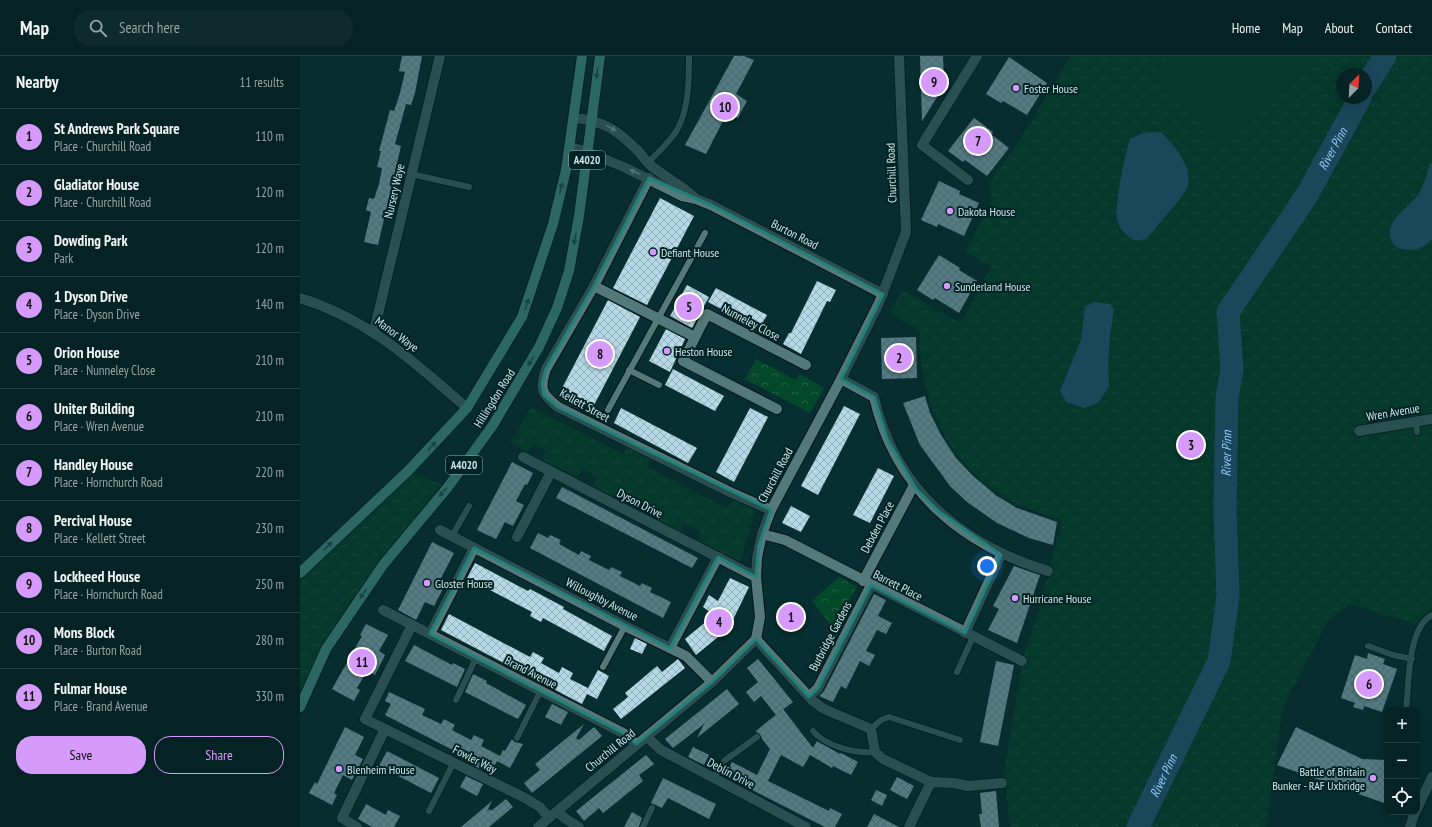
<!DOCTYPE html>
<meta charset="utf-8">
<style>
body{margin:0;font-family:"PT Sans Narrow",sans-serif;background:#0e2a2c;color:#f1f3f6}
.controls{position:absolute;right:12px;bottom:12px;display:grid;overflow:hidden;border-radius:8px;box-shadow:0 4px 16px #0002}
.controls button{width:36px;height:36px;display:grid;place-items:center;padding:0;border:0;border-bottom:1px solid #263f41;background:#052224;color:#f1f3f6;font:20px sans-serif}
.compass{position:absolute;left:1036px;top:12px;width:36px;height:36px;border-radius:50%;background:#052224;box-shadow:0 4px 16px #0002;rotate:24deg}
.you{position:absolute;left:687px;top:510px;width:14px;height:14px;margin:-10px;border:3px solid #fff;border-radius:50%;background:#1a73e8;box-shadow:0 0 0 6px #1a73e833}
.badge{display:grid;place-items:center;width:26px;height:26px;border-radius:50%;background:#d69bfa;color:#111;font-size:13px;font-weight:700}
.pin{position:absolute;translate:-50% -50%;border:2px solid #fff;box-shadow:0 1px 4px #0006}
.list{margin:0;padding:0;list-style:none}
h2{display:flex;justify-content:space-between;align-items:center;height:52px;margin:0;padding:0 16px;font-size:17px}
h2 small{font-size:13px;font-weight:400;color:#97a4a6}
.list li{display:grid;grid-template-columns:26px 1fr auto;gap:12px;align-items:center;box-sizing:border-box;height:56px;padding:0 16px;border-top:1px solid #263f41}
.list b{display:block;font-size:15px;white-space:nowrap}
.list p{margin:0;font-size:13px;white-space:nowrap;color:#97a4a6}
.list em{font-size:13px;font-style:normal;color:#97a4a6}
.actions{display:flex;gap:8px;padding:12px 16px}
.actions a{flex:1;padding:9px 0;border:1px solid #d69bfa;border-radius:16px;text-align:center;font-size:14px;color:#d69bfa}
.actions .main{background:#d69bfa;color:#111}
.icon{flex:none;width:22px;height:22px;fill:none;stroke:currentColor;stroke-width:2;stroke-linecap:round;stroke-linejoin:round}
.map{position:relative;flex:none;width:1132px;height:771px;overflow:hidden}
header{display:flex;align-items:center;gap:24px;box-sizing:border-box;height:56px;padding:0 20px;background:#052224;border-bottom:1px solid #263f41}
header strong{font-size:19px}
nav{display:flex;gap:22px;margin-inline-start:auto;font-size:14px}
.search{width:280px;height:36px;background:#0e2a2c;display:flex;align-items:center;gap:10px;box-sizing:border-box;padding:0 14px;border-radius:22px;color:#97a4a6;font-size:15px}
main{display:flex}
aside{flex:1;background:#052224}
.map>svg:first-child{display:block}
</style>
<header>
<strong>Map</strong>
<div class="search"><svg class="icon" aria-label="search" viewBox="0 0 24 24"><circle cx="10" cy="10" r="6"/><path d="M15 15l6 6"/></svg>Search here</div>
<nav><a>Home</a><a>Map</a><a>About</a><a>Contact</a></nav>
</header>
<main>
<aside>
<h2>Nearby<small>11 results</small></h2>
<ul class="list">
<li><span class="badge">1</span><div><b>St Andrews Park Square</b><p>Place · Churchill Road</p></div><em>110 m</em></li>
<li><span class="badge">2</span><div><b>Gladiator House</b><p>Place · Churchill Road</p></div><em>120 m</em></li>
<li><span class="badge">3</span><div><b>Dowding Park</b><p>Park</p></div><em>120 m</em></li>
<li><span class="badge">4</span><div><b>1 Dyson Drive</b><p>Place · Dyson Drive</p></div><em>140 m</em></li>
<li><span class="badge">5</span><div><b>Orion House</b><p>Place · Nunneley Close</p></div><em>210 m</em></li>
<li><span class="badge">6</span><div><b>Uniter Building</b><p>Place · Wren Avenue</p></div><em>210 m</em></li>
<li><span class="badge">7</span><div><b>Handley House</b><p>Place · Hornchurch Road</p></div><em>220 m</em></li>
<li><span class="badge">8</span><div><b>Percival House</b><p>Place · Kellett Street</p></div><em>230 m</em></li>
<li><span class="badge">9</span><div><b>Lockheed House</b><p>Place · Hornchurch Road</p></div><em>250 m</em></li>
<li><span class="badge">10</span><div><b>Mons Block</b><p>Place · Burton Road</p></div><em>280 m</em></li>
<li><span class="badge">11</span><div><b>Fulmar House</b><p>Place · Brand Avenue</p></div><em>330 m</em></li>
</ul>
<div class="actions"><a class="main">Save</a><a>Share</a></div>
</aside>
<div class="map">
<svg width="1132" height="771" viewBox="0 0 1132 771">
<defs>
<pattern id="grass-tufts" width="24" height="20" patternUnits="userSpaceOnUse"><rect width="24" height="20" fill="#034829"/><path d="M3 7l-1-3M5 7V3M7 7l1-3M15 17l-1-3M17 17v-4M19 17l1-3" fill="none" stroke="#276248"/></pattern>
<pattern id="forest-crowns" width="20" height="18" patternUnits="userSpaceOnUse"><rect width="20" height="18" fill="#034829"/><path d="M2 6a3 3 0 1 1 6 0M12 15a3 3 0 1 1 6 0" fill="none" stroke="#276248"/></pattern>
<pattern id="building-cross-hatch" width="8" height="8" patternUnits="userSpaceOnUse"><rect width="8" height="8" fill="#b5d8e6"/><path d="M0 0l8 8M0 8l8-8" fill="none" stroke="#98b3be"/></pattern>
</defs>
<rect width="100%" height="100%" fill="#072e30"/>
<!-- grass -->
<path fill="url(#grass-tufts)" d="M231 351 323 398 328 390 351 402 347 411 426 452 433 444 455 454C453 461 442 503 440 505L397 485 401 476 384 467 381 476 345 458 349 450 329 440 326 447 293 430 298 421 281 413 278 421 241 403 246 395 233 388 228 396 210 387Z"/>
<!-- forest -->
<g fill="url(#forest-crowns)" fill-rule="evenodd">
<path d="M771 0H1132V555L1128 556 1114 568 1050 548 1027 566 983 651 966 771H710L704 719 722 605 739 554 762 464C742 458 721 451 703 440 643 402 621 344 619 275L590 257 602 234 661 267 691 211 665 196 691 146 689 127 717 88ZM1042 18H1066V42H1042Z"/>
<polygon points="456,303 496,324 499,318 524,332 510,357 445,323"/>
<polygon points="108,415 148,431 26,593 0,651 0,517"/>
<polygon points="539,521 557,531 532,571 512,545"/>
</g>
<!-- garden -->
<polygon fill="#034829" points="870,0 1012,0 1018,8 918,91 854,13"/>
<!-- water -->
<g fill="#346790">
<path d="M861 76C874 89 892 109 888 129 887 138 854 173 847 182 840 185 835 186 829 181 824 177 820 173 818 167 813 154 825 98 830 83L843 77Z"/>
<path d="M1130 107H1132V183C1127 189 1119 194 1111 194 1104 194 1095 193 1092 186 1082 166 1108 152 1118 139 1124 129 1127 118 1130 107Z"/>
<polygon points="795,246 810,248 814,253 810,279 808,309 809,331 798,347 784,352 766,346 760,335 781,284 785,250"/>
</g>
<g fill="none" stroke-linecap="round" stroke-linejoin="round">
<!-- river -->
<g stroke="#346790" stroke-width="23">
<polyline points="1066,30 1085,0"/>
<path id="s1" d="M838 771 919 605 928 540 925 453 927 341 932 314 928 256 1007 139 1060 42"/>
</g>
</g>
<!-- building -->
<g fill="url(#building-cross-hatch)">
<polygon points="102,0 122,0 115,37 111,49 106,48 95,88 101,90 78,189 64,186 71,156 66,154 69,142 74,143 79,128 82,112 77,111 81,95 79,95 90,54 94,55 100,37 105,16 99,15"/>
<polygon points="434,0 444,0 454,4 436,38 447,45 438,62 427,57 406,98 385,89"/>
<polygon points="620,0 643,0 644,22 649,22 622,65"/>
<polygon points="709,1 747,27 727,59 703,45 701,47 686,38"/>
<polygon points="674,62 693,76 692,79 709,92 687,120 665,104 663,106 648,95"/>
<polygon points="639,125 660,135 659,138 679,147 664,180 638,168 637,171 621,164"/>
<polygon points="360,142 394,160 347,249 313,232"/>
<polygon points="639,199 660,212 659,214 677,225 659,257 635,242 633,244 617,234"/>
<polygon points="517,225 536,234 530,246 527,245 501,298 483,288 489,277 491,277"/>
<polygon points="387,229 409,241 392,272 370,260"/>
<polygon points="416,232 467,259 459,273 408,246"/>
<polygon points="308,244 340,261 292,353 260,336"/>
<polygon points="366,273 385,283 370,316 349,305"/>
<polygon points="616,281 617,322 582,323 581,282"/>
<polygon points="373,313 424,340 415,355 365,329"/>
<polygon points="625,340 630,357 641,379 656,402 673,420 697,440 717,452 757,466 753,489 729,482 697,467 667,446 650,430 620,389 603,347"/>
<polygon points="544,350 560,358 518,439 501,430"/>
<polygon points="321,352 397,392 388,407 314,367"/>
<polygon points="450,352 468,361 434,426 416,416"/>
<polygon points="212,406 233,417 227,429 225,428 216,445 224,449 213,470 205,466 196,483 177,474"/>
<polygon points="578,412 594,420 570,467 553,459"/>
<polygon points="262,431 398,502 392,512 256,442"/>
<polygon points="491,450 510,460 501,476 482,467"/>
<polygon points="238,477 248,482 250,479 261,484 259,488 279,499 281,495 291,500 289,504 309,514 311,511 322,516 320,520 340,530 342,527 352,532 350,536 371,546 363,562 230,492"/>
<polygon points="132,486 154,497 139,526 145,529 134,550 125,546 116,564 98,554"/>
<polygon points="175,507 228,535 230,533 264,551 263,553 312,580 304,595 243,562 241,566 230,560 232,556 167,522"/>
<polygon points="714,510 740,519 717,587 688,574 699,553 693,550"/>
<polygon points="430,522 449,531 429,572 396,599 385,583 414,559 403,551 409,539 418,545"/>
<polygon points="574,538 586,544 578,560 592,567 586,578 577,574 566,595 575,599 569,610 560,605 546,633 541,630 533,646 519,640 524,635"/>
<polygon points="149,558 230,601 233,596 244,602 241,607 259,617 262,611 273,617 270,623 288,632 298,614 309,620 297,643 287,638 282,648 141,574"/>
<polygon points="66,568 88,579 79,595 85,599 75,619 67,615 57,632 60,634 54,645 32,633 62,580 60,579"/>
<polygon points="335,582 347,588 342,598 330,593"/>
<polygon points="114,589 152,609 153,607 165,613 157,631 105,605"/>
<polygon points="1068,597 1085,603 1083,608 1097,613 1082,656 1064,650 1063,654 1053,651 1055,647 1041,642 1055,599 1067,603"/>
<polygon points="378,603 385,612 321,663 313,653 328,641 325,637 357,610 362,616"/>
<polygon points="458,603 493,646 476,659 461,640 454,646 446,636 458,626 447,612"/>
<polygon points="696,605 714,609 698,690 680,686"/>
<polygon points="173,618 187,625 186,627 226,649 218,663 165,636"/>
<polygon points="427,633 439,648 397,682 404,668 373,692 365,683"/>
<polygon points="89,636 125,653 122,659 141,668 144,663 155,669 152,674 171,684 174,679 184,684 181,690 200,700 203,694 205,695 212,683 215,686 223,688 210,712 197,705 192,715 190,714 189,717 172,709 174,705 85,659 91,648 85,645"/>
<polygon points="252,648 268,656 261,669 245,661"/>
<polygon points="483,653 513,692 517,685 540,698 541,697 558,706 551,719 533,710 532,712 510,699 503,711 481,699 468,725 529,755 530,752 542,758 535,771 525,771 515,766 425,720 432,706 457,719 470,693 456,675"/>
<polygon points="284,668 276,682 279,684 294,671 302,680 232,737 224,727 240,714 235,708"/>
<polygon points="45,671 64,681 55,699 63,703 52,724 43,719 34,737 37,739 32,749 9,737 15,726 17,728"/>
<polygon points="996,671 1062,703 1087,704 1087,748 977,709"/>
<polygon points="393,691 409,699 404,709 388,701"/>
<polygon points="87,695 139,722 131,737 79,710"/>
<polygon points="346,699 354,708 339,719 343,725 303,757 299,752 284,765 276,755"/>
<polygon points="166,720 183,728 177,740 160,731"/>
<polygon points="597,721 614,730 607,743 590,734"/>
<polygon points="363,722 416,748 409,763 368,742 362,752 351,747"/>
<polygon points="576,734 587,739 582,750 571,744"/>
<polygon points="696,735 699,771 681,771 679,758 682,758 680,737"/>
<polygon points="206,743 213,751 189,771 161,771 192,745 187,755 190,753 191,755"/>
<polygon points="66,748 86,759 88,754 100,760 94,771 72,771 58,763"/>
<polygon points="332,756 342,762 339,771 324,771"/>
<polygon points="574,758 599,771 567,771"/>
</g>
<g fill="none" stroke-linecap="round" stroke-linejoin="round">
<!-- service casing -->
<g stroke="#001517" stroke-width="8">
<g id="service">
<path d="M348 107C357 97 370 86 377 74 389 53 389 23 389 0"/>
<polyline points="111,118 169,131"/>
<polyline points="329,314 359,329"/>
<polyline points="308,354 405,177"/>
<polyline points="1116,364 1117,376"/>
<polyline points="152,480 169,450"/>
<polyline points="1068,590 1093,599 1112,603"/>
<polyline points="303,611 325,570"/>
<polyline points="657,616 673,581"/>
<polyline points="156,644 176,602"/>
<path d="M1106 654C1109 629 1107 572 1132 559"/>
<polyline points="571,673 581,664 589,661 660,684"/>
<path d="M513 675C525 690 556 698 575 696"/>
<polyline points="217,682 240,636"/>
<polyline points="414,722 424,705 457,681"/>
<polyline points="129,755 154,706"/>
<polyline points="343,771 352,752"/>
</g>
</g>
<!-- minor casing -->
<g stroke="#001517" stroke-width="12">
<g id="minor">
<path d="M274 62C302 64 317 74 336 93 341 97 344 103 348 107 363 121 382 128 396 143"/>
<polyline points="270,91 288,96 326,112 382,140 396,143 411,149 583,238"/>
<path d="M349 122 294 230 246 313C239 334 242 338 258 351L432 437 471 454"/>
<polyline points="668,124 622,89 677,0"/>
<polyline points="294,230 395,281"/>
<path d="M0 242C69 263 115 307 167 352"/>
<polyline points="74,275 140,0"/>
<path d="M541 323 574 341C595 433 660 488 748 515"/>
<polyline points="477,353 383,305 407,258 506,309"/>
<polyline points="1059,375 1132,363"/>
<polyline points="223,401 456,521"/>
<polyline points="140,474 325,570 386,600 412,626"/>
<polyline points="462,478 485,484 722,605"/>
<polyline points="217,481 251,416"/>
<polyline points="563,525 614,429"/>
<polyline points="83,554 325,678 336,688"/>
<polyline points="112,569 65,663 225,742 240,751 249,762"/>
<polyline points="665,577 701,499"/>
<polyline points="130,578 174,492"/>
<polyline points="456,583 513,645 524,653 571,673 575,696 583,703 631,726 654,727 668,730 702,727"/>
<polyline points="370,592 418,501"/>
<polyline points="509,641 518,632 571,529"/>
<polyline points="347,681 361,694 506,771"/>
<polyline points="1117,753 1132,721"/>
<polyline points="257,756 269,765 279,771"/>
<polyline points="57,771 42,762 85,673"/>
<polyline points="238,771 412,626 456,583 460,561 456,521 457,502 462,478 471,454 541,323 579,247 606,176 599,0"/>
<polyline points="609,771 631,726"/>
<polyline points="1110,771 1115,756"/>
</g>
</g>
<!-- primary casing -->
<g stroke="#001517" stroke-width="12">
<g id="primary">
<polyline points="0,517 108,415 167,352 222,261 253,168 266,114 282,0"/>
<polyline points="0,651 26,593 83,509 148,431 193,369 239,291 257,252 269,215 279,160 300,0"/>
</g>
</g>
<!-- service -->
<use href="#service" stroke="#54797b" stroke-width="6"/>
<!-- minor -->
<use href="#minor" stroke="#54797b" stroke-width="10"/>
<!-- primary -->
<use href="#primary" stroke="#59aea1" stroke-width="10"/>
</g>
<!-- one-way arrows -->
<defs><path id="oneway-solid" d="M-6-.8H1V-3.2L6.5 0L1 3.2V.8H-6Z"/></defs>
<g fill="#28625d">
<use href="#oneway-solid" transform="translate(297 17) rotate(98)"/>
<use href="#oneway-solid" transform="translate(261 132) rotate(-77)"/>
<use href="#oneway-solid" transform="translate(275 183) rotate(101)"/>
<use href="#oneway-solid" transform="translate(227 248) rotate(-71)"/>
<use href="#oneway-solid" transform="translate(231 305) rotate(121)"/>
<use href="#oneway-solid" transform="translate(132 390) rotate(-47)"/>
<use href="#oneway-solid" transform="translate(143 436) rotate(130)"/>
<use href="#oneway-solid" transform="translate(28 490) rotate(-43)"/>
<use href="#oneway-solid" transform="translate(63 538) rotate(124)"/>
</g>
<g fill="#acc5c6">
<use href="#oneway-solid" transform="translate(311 72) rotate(29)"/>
<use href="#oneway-solid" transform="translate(335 116) rotate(-155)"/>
</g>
<!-- marked area -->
<path d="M0 0H1132V771H0ZM349 122 411 149 583 238 541 323 574 341 587 383 616 433 638 455 701 499 665 577 571 529 518 632 509 641 456 583 412 626 336 688 325 678 130 578 174 492 370 592 418 501 456 521 459 489 471 454 258 351 244 339 242 327 246 313 294 230Z" fill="#072e30" fill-opacity=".55" fill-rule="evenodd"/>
<path fill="none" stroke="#22817a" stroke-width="3" stroke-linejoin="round" d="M349 122 411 149 583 238 541 323 574 341 587 383 616 433 638 455 701 499 665 577 571 529 518 632 509 641 456 583 412 626 336 688 325 678 130 578 174 492 370 592 418 501 456 521 459 489 471 454 258 351 244 339 242 327 246 313 294 230Z"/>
<!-- markers -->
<g fill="#d69bfa" stroke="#002426" stroke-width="1.5">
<circle cx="716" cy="32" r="4"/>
<circle cx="650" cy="155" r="4"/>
<circle cx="353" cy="196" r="4"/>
<circle cx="647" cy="230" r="4"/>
<circle cx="367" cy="295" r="4"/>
<circle cx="127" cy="527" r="4"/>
<circle cx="715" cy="542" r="4"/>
<circle cx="39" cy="713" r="4"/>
<circle cx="1073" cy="722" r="4"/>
</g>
<g text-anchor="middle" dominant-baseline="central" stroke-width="4" stroke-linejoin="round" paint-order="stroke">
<!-- shield labels -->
<g fill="#002426" stroke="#92abac" stroke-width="1">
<rect x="269" y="95" width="36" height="18" rx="3"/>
<rect x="146" y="400" width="36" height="18" rx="3"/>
</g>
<g font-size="11" font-weight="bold" fill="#d1e5e6">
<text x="287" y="104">A4020</text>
<text x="164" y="409">A4020</text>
</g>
<!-- poi labels -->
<g font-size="12" fill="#d1e5e6" stroke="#002426" text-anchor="start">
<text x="724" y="32">Foster House</text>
<text x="658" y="155">Dakota House</text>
<text x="361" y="196">Defiant House</text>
<text x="655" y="230">Sunderland House</text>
<text x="375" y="295">Heston House</text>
<text x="135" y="527">Gloster House</text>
<text x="723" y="542">Hurricane House</text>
<text x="47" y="713">Blenheim House</text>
<text x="1065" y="715" text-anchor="end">Battle of Britain<tspan x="1065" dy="14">Bunker - RAF Uxbridge</tspan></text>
</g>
<!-- street labels -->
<g font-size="12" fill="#d1e5e6" stroke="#002426">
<text transform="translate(591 117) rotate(-92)">Churchill Road</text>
<text transform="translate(94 135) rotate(-77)">Nursery Waye</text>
<text transform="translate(495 178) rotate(27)">Burton Road</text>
<text transform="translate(451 266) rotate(28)">Nunneley Close</text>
<text transform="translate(97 278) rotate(36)">Manor Waye</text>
<text transform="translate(194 342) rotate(-58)">Hillingdon Road</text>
<text transform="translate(285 349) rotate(29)">Kellett Street</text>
<text transform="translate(1093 356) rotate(-10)">Wren Avenue</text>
<text transform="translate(475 419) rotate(-62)">Churchill Road</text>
<text transform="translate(340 447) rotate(27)">Dyson Drive</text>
<text transform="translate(577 471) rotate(-62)">Debden Place</text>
<text transform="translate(598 529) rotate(27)">Barrett Place</text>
<text transform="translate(302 543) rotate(27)">Willoughby Avenue</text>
<text transform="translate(530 580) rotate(-62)">Burbridge Gardens</text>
<text transform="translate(231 616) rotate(27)">Brand Avenue</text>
<text transform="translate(310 694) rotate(-39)">Churchill Road</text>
<text transform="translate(175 703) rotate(27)">Fowler Way</text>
<text transform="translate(431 717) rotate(28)">Deblin Drive</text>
</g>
<!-- water labels -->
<g font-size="13" font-style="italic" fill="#91cbfd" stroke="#002426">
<text stroke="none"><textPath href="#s1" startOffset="729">River Pinn</textPath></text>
<text stroke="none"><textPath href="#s1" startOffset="393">River Pinn</textPath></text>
<text stroke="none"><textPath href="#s1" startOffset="57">River Pinn</textPath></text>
</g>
</g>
</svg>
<div class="controls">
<button>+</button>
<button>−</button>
<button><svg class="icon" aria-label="locate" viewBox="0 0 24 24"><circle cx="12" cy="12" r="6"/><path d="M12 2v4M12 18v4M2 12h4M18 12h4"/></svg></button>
</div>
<svg class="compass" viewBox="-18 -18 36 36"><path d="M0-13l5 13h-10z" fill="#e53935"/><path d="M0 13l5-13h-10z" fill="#97a4a6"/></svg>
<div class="you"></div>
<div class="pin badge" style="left:491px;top:561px">1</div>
<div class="pin badge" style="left:599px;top:302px">2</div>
<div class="pin badge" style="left:891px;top:389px">3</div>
<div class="pin badge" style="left:419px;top:566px">4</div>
<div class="pin badge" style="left:389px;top:251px">5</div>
<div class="pin badge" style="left:1069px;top:628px">6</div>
<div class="pin badge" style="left:678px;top:85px">7</div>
<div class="pin badge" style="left:300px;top:298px">8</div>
<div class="pin badge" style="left:634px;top:26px">9</div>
<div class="pin badge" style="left:425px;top:51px">10</div>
<div class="pin badge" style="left:62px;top:606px">11</div>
</div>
</main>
